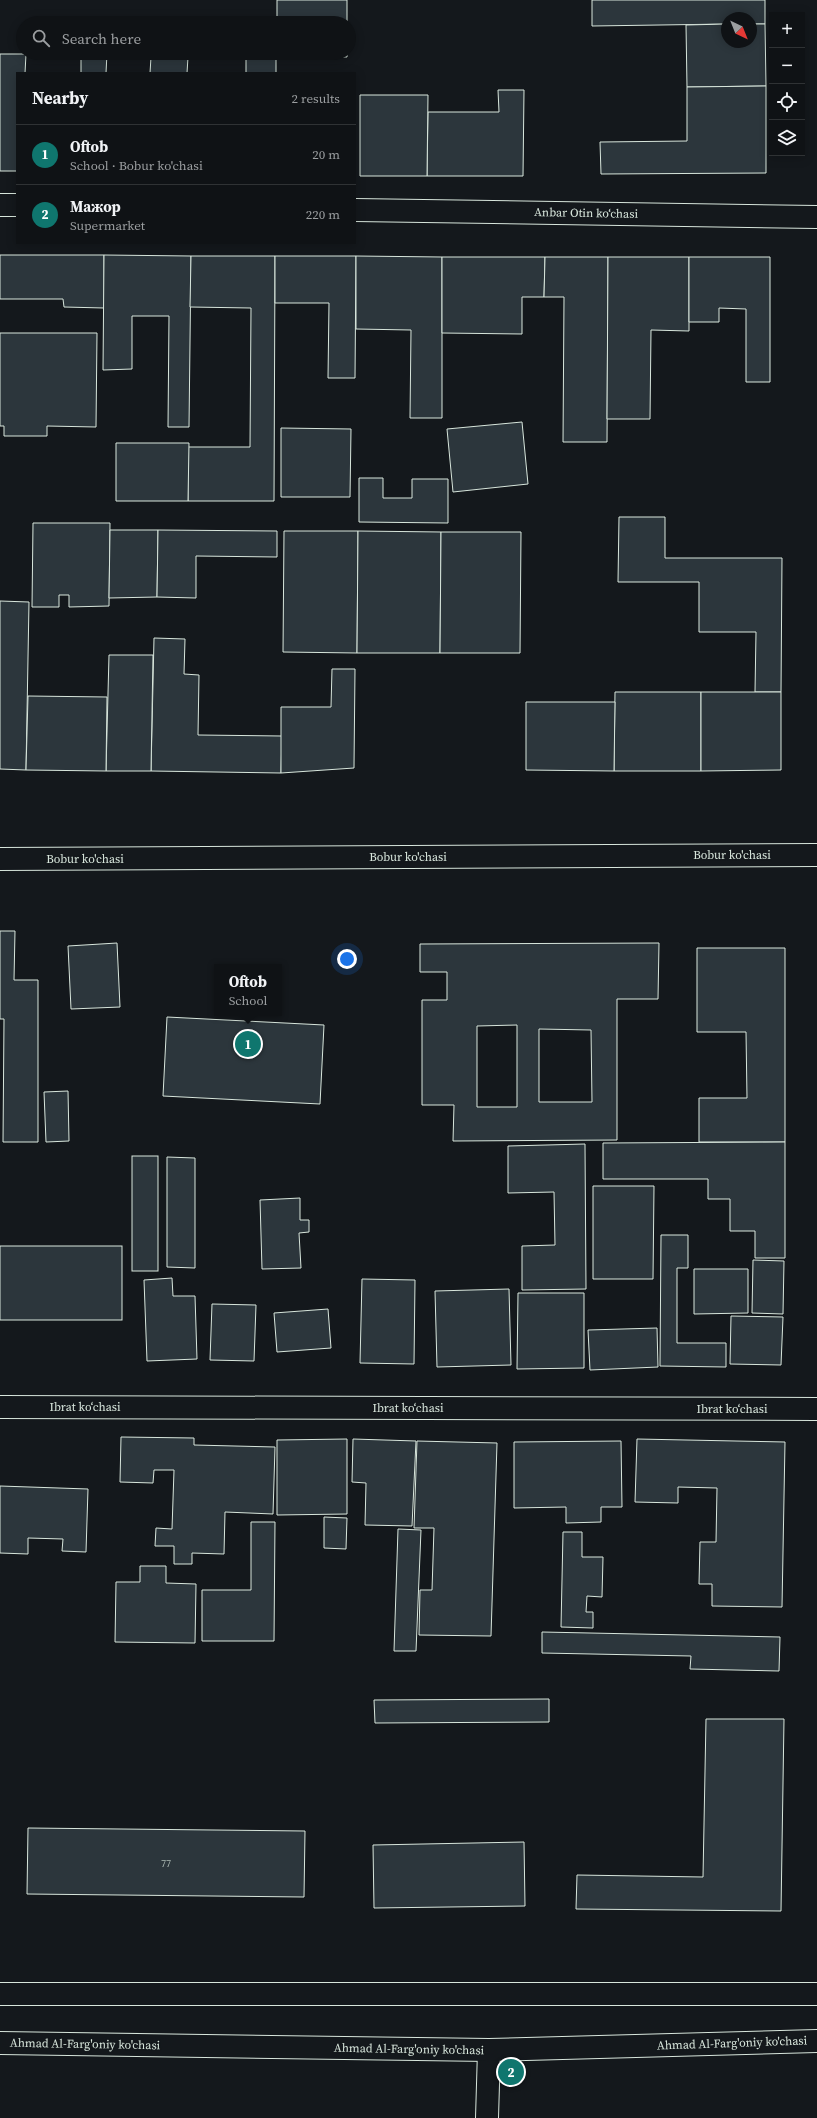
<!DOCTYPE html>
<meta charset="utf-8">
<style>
body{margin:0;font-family:"Source Serif 4",serif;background:#1d2022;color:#f1f3f6}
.controls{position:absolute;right:12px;top:12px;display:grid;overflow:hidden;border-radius:0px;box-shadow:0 2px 10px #0003}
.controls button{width:36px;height:36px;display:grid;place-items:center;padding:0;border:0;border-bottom:1px solid #2f3234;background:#0f1215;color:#f1f3f6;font:20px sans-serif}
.compass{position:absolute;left:721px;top:12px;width:36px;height:36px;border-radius:50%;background:#0f1215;box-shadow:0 2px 10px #0003;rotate:137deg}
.you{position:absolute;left:347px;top:959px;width:14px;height:14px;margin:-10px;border:3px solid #fff;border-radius:50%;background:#1a73e8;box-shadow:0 0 0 6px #1a73e833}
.badge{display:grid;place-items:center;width:26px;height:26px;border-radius:50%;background:#0f766e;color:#fff;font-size:13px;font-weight:700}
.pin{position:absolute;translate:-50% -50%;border:2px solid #fff;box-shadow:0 1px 4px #0006}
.popup{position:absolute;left:214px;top:964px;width:68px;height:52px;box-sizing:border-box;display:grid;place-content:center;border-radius:0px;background:#0f1215;filter:drop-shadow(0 1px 3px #0005);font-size:13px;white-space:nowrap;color:#9b9ea0}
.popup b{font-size:15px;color:#f1f3f6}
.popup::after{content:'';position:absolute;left:50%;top:100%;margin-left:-8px;border:8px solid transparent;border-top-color:#0f1215}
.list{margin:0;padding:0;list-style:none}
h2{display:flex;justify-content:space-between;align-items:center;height:52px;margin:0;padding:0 16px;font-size:17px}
h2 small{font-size:13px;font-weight:400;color:#9b9ea0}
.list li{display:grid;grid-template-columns:26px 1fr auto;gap:12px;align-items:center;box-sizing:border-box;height:60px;padding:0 16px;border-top:1px solid #2f3234}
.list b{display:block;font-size:15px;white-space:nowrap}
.list p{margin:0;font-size:13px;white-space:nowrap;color:#9b9ea0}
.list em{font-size:13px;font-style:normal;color:#9b9ea0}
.icon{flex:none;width:22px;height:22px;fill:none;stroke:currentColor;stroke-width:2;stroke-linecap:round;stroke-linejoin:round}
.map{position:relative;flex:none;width:817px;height:2118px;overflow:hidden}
.search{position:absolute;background:#0f1215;box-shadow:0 2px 10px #0003;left:16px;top:16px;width:340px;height:44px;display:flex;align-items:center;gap:10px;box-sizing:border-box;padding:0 14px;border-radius:22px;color:#9b9ea0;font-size:15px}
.panel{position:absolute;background:#0f1215;box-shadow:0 2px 10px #0003;left:16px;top:72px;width:340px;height:172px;border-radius:0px}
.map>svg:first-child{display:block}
</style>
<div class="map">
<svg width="817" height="2118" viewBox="0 0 817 2118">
<rect width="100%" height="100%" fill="#14181c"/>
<!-- building -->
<g fill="#2c363c" stroke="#d8e6dc" fill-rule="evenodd">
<rect x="277" y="0" width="70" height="23"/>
<polygon points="592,0 765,0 765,24 751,24 751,18 727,18 727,24 592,26"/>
<polygon points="727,24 727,42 751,42 751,24 765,24 766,86 687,87 686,25"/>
<polygon points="81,53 107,53 106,73 81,73"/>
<polygon points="246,53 276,53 276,73 187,73 246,73"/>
<polygon points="276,53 347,53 347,57 276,56"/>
<polygon points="0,54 26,54 25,73 17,73 17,171 0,171"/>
<polygon points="151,57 188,57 187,73 150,73"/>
<polygon points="766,86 766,173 601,174 600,142 687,141 687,87"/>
<polygon points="498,90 524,90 523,176 427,176 428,112 499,112"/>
<polygon points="360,95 428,95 427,176 360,176"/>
<polygon points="0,255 104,255 104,308 64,307 63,299 0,299"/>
<polygon points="104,255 191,256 189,427 168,427 169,316 132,316 132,369 103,370"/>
<polygon points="191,256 275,256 274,501 188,501 188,447 250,447 251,308 190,307"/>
<polygon points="275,256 356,256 355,378 328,378 329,303 275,303"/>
<polygon points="356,256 442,257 442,418 410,418 411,330 356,329"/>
<polygon points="442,257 545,257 544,297 522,297 522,334 442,333"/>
<polygon points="545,257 608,257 607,442 563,442 564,297 544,297"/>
<polygon points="608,257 689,257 689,331 651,330 650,419 607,419"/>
<polygon points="689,257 770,257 770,382 746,382 746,309 719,308 719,322 689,322"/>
<polygon points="0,333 97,333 96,427 47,426 47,436 4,436 4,426 0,426"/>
<polygon points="522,422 528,484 453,492 447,429"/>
<polygon points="281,428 351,429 350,497 281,497"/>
<polygon points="116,443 189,443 188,501 116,501"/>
<polygon points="359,478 383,478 383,498 412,498 412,479 448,479 448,523 359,522"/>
<polygon points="619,517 665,517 665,558 782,558 781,692 755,692 756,632 699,632 699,582 618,582"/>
<polygon points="33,523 110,523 109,606 69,607 69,595 59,595 59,607 32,607"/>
<polygon points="110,530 158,530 157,597 109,598"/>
<polygon points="158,530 277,531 277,557 196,556 196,598 157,597"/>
<polygon points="284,531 358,531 357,653 283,652"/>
<polygon points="358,531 441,532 440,653 357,653"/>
<polygon points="441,532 521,532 520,653 440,653"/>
<polygon points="0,601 29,602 26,770 0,769"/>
<polygon points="154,638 185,639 184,674 199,675 198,735 282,736 281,773 151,771"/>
<polygon points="109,655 153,655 151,771 106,771"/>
<polygon points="332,669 355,669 354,768 281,773 281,707 331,707"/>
<polygon points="615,692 701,692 701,771 614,771"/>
<polygon points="701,692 781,692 781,770 701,771"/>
<polygon points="28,696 107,697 106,771 26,770"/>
<polygon points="526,702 615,702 614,771 526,770"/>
<polygon points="0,931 15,931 14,980 38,980 38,1142 3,1142 4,1019 0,1019"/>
<polygon points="117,943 120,1007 71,1009 68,946"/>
<path d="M659 943 658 999H617V1140L453 1141 454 1105H422V1000H447V972H420V944ZM517 1025V1107H477V1026ZM539 1029 591 1030 592 1102H539Z"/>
<polygon points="697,948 785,948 785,1142 699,1142 699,1098 747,1098 746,1032 697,1032"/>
<polygon points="167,1017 324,1025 320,1104 163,1096"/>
<polygon points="68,1091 69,1141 46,1142 44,1092"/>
<polygon points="785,1142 785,1258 755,1258 755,1231 730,1231 730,1199 708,1199 708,1179 603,1179 603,1143"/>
<polygon points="585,1144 586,1289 522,1290 522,1246 555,1245 554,1192 508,1193 508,1146"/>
<rect x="132" y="1156" width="26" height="115"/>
<polygon points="167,1157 195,1158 195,1268 167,1267"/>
<polygon points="593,1186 654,1186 653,1279 593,1279"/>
<polygon points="300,1198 300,1220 309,1220 309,1232 299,1233 301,1268 262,1269 260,1200"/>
<polygon points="661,1235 688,1235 688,1268 677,1268 677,1343 726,1343 726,1367 660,1366"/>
<rect x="0" y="1246" width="122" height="74"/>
<polygon points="753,1260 784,1261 783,1314 752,1313"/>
<polygon points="694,1269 748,1269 748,1313 694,1314"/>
<polygon points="172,1278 173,1296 195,1296 197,1359 147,1361 144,1280"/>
<polygon points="362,1279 415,1280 414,1364 360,1363"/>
<polygon points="509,1289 511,1365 437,1367 435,1291"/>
<polygon points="518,1293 584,1293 584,1368 517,1369"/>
<polygon points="212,1304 256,1305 254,1361 210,1360"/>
<polygon points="328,1309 331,1348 277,1352 274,1313"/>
<polygon points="731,1316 783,1317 781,1365 730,1364"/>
<polygon points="657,1328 658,1367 590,1370 588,1330"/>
<polygon points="121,1437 194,1438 194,1445 275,1447 273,1514 225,1512 224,1554 192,1553 192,1564 174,1564 174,1546 155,1546 156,1528 172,1529 174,1470 154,1470 153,1483 120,1482"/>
<polygon points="347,1439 347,1514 277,1515 277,1440"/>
<polygon points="353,1439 416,1441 412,1526 365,1525 366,1483 352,1482"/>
<polygon points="637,1439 785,1442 782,1607 712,1606 712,1584 699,1584 700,1542 716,1542 717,1488 678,1487 678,1503 635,1502"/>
<polygon points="417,1441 497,1443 491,1636 419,1635 420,1590 432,1590 434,1528 414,1528"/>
<polygon points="621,1441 622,1507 601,1507 601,1522 566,1523 566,1507 514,1508 514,1442"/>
<polygon points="0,1486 88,1489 86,1552 62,1551 63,1539 28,1538 28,1554 0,1553"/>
<polygon points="324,1517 347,1518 346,1549 324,1548"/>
<polygon points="251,1522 275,1522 274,1641 202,1641 202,1590 251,1590"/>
<polygon points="398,1529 421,1530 416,1651 394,1651"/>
<polygon points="563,1532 582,1532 582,1557 603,1557 602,1597 587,1596 586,1612 593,1612 593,1628 561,1627"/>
<polygon points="140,1566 166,1566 166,1583 196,1584 195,1643 115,1642 116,1582 140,1582"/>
<polygon points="542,1632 780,1637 779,1671 690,1669 691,1656 542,1653"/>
<polygon points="549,1699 549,1722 375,1723 374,1700"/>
<polygon points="706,1719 784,1719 781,1911 576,1909 577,1875 703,1877"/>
<polygon points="28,1828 305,1831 304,1897 27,1894"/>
<polygon points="524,1842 525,1906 374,1908 373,1845"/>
</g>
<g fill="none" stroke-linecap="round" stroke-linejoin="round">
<!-- minor casing -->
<g stroke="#d8e6dc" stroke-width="24">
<g id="minor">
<polyline points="0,205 17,205"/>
<polyline points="355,210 817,217"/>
<polyline points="0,859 817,855"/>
<polyline points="0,1407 817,1409"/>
<polyline points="487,2118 489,2050"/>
</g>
</g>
<!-- major casing -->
<g stroke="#d8e6dc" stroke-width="24">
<g id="major">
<polyline points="0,1994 817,1994"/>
<polyline points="0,2043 489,2050 817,2041"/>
</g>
</g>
<!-- minor -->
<use href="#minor" stroke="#14181c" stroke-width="22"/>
<!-- major -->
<use href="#major" stroke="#14181c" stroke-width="22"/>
</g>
<g text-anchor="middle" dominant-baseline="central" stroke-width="3" stroke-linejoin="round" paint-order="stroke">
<!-- number labels -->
<g font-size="10" fill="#adbab4">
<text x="166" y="1863">77</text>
</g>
<!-- street labels -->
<g font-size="12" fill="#d8e6dc" stroke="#14181c">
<text transform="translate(586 213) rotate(1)">Anbar Otin koʻchasi</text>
<text x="732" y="855">Bobur ko'chasi</text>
<text x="408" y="857">Bobur ko'chasi</text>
<text x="85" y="859">Bobur ko'chasi</text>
<text x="85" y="1407">Ibrat koʻchasi</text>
<text x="408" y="1408">Ibrat koʻchasi</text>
<text x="732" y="1409">Ibrat koʻchasi</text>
<text transform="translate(732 2043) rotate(-2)">Ahmad Al-Farg'oniy ko'chasi</text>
<text transform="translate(85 2044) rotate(1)">Ahmad Al-Farg'oniy ko'chasi</text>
<text transform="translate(409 2049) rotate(1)">Ahmad Al-Farg'oniy ko'chasi</text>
</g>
</g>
</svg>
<div class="controls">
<button>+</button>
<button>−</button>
<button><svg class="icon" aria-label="locate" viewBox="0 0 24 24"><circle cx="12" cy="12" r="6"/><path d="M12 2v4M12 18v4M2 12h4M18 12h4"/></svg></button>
<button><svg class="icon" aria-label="layers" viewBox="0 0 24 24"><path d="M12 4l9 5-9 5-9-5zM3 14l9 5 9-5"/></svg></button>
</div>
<svg class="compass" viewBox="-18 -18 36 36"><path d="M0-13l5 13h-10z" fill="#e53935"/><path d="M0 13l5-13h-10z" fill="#9b9ea0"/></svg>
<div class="you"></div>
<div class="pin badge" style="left:248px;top:1044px">1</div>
<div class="popup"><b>Oftob</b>School</div>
<div class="pin badge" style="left:511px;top:2072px">2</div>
<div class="search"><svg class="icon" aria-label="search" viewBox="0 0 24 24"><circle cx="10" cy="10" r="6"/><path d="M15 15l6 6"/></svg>Search here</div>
<section class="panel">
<h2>Nearby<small>2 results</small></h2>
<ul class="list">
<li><span class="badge">1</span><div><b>Oftob</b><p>School · Bobur ko'chasi</p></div><em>20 m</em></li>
<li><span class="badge">2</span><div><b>Мажор</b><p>Supermarket</p></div><em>220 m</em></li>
</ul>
</section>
</div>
